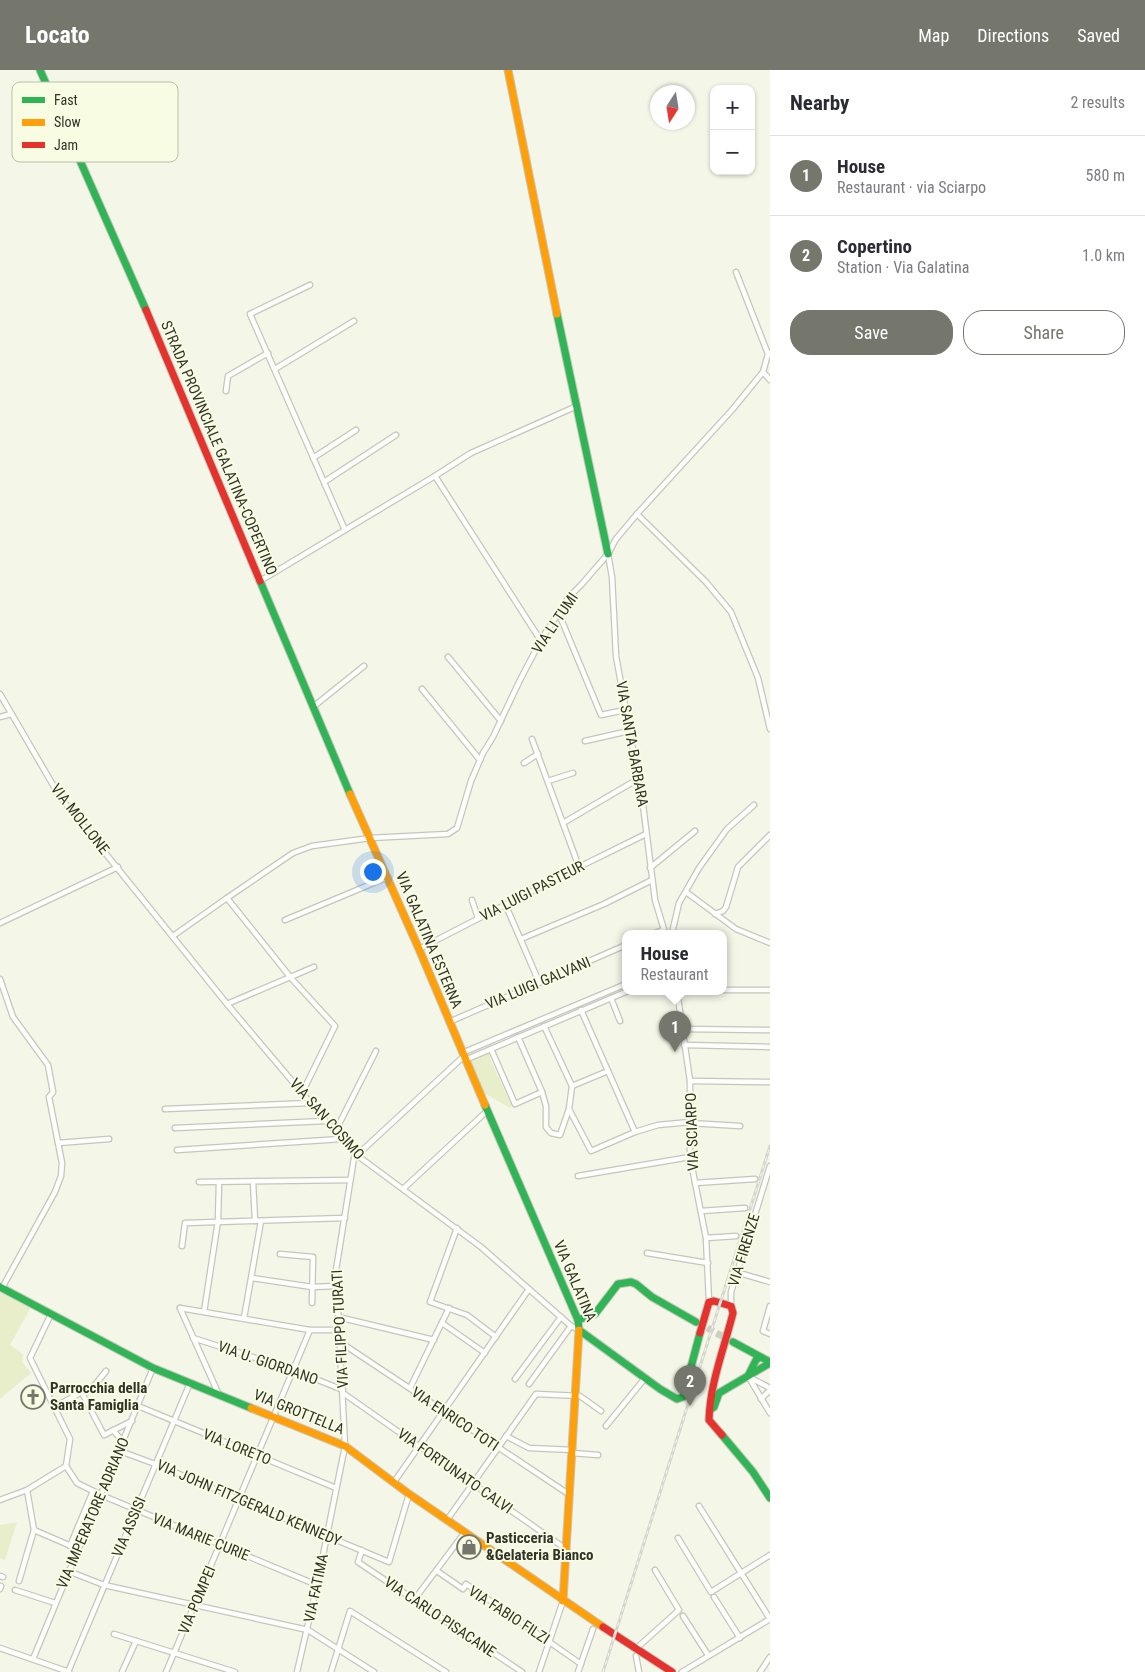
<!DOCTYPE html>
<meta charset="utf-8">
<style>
body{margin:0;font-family:"Roboto Condensed",sans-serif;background:#f2f2f3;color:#2b2b33}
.controls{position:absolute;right:15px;top:15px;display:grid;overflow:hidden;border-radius:10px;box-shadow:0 1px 4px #0004}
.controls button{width:45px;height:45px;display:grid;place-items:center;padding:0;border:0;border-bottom:1px solid #e1e1e2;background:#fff;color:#2b2b33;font:25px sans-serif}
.compass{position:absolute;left:650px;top:15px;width:45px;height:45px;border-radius:50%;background:#fff;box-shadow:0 1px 4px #0004;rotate:192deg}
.you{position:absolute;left:372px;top:801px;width:18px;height:18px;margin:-12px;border:4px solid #fff;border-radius:50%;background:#1a73e8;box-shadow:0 0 0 8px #1a73e833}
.badge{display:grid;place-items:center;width:32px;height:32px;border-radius:50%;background:#75776c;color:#fff;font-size:16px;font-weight:700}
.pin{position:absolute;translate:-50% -41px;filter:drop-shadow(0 1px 2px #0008)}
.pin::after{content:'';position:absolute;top:26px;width:18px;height:15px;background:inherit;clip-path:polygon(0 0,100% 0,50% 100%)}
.popup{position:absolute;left:622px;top:860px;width:105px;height:65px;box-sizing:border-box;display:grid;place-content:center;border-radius:10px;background:#fff;filter:drop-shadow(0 1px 4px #0005);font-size:16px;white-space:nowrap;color:#7c7c81}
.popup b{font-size:19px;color:#2b2b33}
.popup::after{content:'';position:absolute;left:50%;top:100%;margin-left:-10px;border:10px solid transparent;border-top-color:#fff}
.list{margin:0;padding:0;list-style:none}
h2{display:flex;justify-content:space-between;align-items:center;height:65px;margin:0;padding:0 20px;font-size:21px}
h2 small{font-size:16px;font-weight:400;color:#7c7c81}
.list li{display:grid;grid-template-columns:32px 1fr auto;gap:15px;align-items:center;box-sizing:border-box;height:80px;padding:0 20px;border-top:1px solid #e1e1e2}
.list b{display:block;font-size:19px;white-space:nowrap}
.list p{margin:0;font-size:16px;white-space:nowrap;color:#7c7c81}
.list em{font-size:16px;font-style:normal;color:#7c7c81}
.actions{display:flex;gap:10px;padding:15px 20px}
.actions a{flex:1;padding:11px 0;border:1px solid #75776c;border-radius:20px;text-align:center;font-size:18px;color:#75776c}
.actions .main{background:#75776c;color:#fff}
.map{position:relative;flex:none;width:770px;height:1602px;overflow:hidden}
header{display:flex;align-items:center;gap:30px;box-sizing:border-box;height:70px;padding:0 25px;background:#75776c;color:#fff}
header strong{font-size:24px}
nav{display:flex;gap:28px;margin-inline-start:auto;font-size:18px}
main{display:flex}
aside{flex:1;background:#fff}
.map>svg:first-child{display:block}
</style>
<header>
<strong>Locato</strong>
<nav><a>Map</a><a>Directions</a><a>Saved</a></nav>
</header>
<main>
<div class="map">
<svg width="770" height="1602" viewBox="0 0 770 1602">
<rect width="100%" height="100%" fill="#f4f6e8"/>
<!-- green -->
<g fill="#e8eeca">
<polygon points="490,982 490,989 512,1036 510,1038 482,1022 471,994 472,990"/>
<polygon points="0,1221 31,1237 10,1275 23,1284 22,1292 31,1303 0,1329"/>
<polygon points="17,1452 5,1490 0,1488 0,1455"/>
</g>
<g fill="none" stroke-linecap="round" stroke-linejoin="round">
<!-- secondary-tunnel -->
<polyline stroke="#cdcfc2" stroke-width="7" stroke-dasharray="7 3.5" stroke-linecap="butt" points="698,1253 731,1271"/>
<!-- street casing -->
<g stroke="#c5c6bb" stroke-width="7">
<g id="street">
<polyline points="736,202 768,284"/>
<polyline points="310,215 250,244 345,460"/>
<polyline points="275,299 354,251"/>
<polyline points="763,302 770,310"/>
<polyline points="226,321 228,306 268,283"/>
<polyline points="313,388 356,360"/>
<polyline points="435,406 541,571"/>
<polyline points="324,412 396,365"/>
<polyline points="637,444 706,512 731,542 758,608 770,659"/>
<polyline points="608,484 612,507 616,586 643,735 655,830 665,863"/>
<polyline points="260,511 435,406 471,383 577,336"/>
<polyline points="559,544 601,645 625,640"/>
<polyline points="448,587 501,651"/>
<polyline points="422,619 480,690"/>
<polyline points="0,624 60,727 227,934 341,1069 358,1086 481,1177 571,1256 579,1260"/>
<polyline points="313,637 364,596"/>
<polyline points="0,647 11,644"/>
<polyline points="532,669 579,797"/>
<polyline points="585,671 629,661"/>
<polyline points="524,693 538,684"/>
<polyline points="548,711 573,703"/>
<polyline points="563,753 638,709"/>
<polyline points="650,798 695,761"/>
<polyline points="686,822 736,859 770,873"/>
<polyline points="472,830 478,848"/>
<polyline points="506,836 539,912"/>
<polyline points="715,844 723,841 726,837 738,797 770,765"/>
<polyline points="285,850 388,807"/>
<polyline points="0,853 118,797"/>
<polyline points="655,863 663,860"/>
<polyline points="672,863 679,833 699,798 727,759 754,735"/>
<polyline points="173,866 227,828"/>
<polyline points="521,869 604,834 652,810"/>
<polyline points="419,879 579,797 646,764"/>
<polyline points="0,909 13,947 48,995 53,1022 49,1027 62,1093 61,1106 55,1122 2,1218"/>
<polyline points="724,920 770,920"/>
<polyline points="677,921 690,1011 690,1087 706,1168 709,1232"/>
<polyline points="611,928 620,951"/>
<polyline points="227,934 314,897"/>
<polyline points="581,940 635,1062"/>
<polyline points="449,952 626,875"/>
<polyline points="682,959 770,960"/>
<polyline points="518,967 542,1022 546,1036 546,1057 551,1063 560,1065 569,1039 572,1016 544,956"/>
<polyline points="684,975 770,977"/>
<polyline points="491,979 515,1034 542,1022"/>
<polyline points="462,983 626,914"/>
<polyline points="465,990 628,921"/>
<polyline points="690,1011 770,1012"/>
<polyline points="572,1016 608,1001"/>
<polyline points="302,1023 335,956 291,908 227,828 293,783 312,776 370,768 448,764 457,758 471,711 483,683 493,667 520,610 542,568 569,527 581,515 608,484 616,469 637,444 732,340 763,302 768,284 770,283"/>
<polyline points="165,1039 311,1033"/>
<polyline points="569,1039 591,1081 635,1062 658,1055 690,1052"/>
<polyline points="690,1053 740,1056"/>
<polyline points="175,1058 325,1051"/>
<polyline points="335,1062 376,981"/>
<polyline points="58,1073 109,1069"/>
<polyline points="177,1080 341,1069"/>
<polyline points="578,1106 690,1087"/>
<polyline points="199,1112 350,1110"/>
<polyline points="253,1112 255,1151"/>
<polyline points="695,1113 755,1109"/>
<polyline points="403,1119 487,1041"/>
<polyline points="701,1141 745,1138"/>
<polyline points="457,1158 430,1232 467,1245 496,1267"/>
<polyline points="706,1168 736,1166"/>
<polyline points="182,1176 185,1153 345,1148"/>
<polyline points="647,1183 708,1193"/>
<polyline points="280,1184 313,1187 312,1233"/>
<polyline points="736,1202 770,1212"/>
<polyline points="252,1208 312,1217 336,1216"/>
<polyline points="731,1236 731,1222 770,1096"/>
<polyline points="770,1236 763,1261 770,1264"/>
<polyline points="180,1238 310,1260 339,1260"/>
<polyline points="180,1238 219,1325"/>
<polyline points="204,1242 218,1151 219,1112"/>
<polyline points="338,1247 434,1270"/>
<polyline points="244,1248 261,1151"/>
<polyline points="442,1253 485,1283"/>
<polyline points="193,1268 293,1300 343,1320"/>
<polyline points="340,1272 570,1425"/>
<polyline points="748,1306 770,1343"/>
<polyline points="749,1307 770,1318"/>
<polyline points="515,1309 561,1247"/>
<polyline points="529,1314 571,1256"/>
<polyline points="410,1318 449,1238"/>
<polyline points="82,1323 104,1365 132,1351"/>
<polyline points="343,1323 566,1479"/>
<polyline points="761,1329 770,1320"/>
<polyline points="138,1336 336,1418"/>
<polyline points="54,1337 95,1315 106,1301"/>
<polyline points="606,1356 645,1308"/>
<polyline points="113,1360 123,1372"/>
<polyline points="506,1366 529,1378 573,1380"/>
<polyline points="120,1381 155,1394 389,1492 409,1424"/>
<polyline points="572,1383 598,1385"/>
<polyline points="66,1396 77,1413 101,1425 317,1515"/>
<polyline points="394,1412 529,1219"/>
<polyline points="0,1430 27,1420 66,1396 70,1369 30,1288 51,1244"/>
<polyline points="699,1436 770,1549"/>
<polyline points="447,1450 536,1324 580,1326 601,1341"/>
<polyline points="34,1460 78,1479"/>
<polyline points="678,1468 711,1522 770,1485"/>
<polyline points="70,1476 93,1421"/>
<polyline points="362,1480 358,1492 522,1602"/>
<polyline points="68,1501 104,1515 308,1560 374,1602"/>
<polyline points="437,1501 463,1519 466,1514 581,1594"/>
<polyline points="0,1506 3,1507"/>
<polyline points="19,1511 34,1460 27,1420"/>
<polyline points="0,1519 1,1516"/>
<polyline points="15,1520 55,1533"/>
<polyline points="714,1527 740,1568"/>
<polyline points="414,1530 465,1462"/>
<polyline points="683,1546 708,1585"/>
<polyline points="114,1564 235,1602"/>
<polyline points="639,1576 679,1540 655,1500"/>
<polyline points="0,1578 69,1602"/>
<polyline points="636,1586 639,1602"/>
<polyline points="33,1589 153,1298"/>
<polyline points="68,1602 190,1313"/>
<polyline points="122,1602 136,1571"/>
<polyline points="166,1602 310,1260"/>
<polyline points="297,1602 317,1515 345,1376 336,1200 354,1088 464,986"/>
<polyline points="331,1602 350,1541 446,1602"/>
<polyline points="539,1602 563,1531"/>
<polyline points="578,1602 593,1559"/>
<polyline points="682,1602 770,1549"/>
<polyline points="760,1602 770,1587"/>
</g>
</g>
<!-- fast casing -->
<g stroke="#c5c6bb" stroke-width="9">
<g id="fast">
<polyline points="40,0 146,240"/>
<polyline points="557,244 608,484"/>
<polyline points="260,511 350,724"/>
<polyline points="485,1035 578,1250 579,1260 660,1319 677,1329 683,1327 700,1263"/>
<polyline points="0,1217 153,1298 251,1338"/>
<polyline points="578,1250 595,1244 618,1214 631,1212 636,1214 652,1227 696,1252"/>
<polyline points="733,1272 770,1292"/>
<polyline points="748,1306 756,1290 760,1287"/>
<polyline points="710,1340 714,1337 719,1323 770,1293"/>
<polyline points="722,1365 753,1402 770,1428"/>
</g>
</g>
<!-- slow casing -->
<g stroke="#c5c6bb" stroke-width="9">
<g id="slow">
<polyline points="508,0 557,244"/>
<polyline points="350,724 419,879 485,1035"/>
<polyline points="251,1338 345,1376 409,1424 603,1557"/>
<polyline points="563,1531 579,1260"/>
</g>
</g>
<!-- jam casing -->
<g stroke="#c5c6bb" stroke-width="9">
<g id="jam">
<polyline points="146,240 260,511"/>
<path d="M700 1263 709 1232 714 1231 731 1236 733 1243C724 1279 710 1313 709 1350L722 1365"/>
<polyline points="603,1557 672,1602"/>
</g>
</g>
<!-- street -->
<use href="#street" stroke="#fdfefc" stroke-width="4.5"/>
<!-- fast -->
<use href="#fast" stroke="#30b455" stroke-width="7"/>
<!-- slow -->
<use href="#slow" stroke="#ff9f0a" stroke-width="7"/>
<!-- jam -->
<use href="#jam" stroke="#e5322d" stroke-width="7"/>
<!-- rail casing -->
<g stroke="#d5d6d1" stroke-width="3">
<polyline id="rail" points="603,1602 770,1076"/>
</g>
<!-- rail -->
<use href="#rail" stroke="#f7fce2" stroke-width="1" stroke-dasharray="4" stroke-linecap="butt"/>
</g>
<!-- icons -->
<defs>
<g id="church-ring" transform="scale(1.25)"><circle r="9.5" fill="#f7fce2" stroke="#75776c" stroke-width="1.5"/><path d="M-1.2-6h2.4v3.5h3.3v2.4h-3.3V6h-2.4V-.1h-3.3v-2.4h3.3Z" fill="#75776c"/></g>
<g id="shop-ring" transform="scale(1.25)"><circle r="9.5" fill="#f7fce2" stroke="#75776c" stroke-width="1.5"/><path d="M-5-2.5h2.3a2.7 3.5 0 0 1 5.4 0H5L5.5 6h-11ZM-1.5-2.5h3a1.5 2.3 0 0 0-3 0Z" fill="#75776c"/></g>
</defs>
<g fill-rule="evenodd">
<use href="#church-ring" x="33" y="1327"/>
<use href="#shop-ring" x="469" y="1477"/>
</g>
<g text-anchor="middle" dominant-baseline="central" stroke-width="4" stroke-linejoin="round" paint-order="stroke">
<!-- street labels -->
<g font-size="15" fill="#313329" stroke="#f7fce2">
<text transform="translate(219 378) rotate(67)">STRADA PROVINCIALE GALATINA-COPERTINO</text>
<text transform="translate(555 553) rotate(-56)">VIA LI TUMI</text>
<text transform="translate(632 674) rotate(80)">VIA SANTA BARBARA</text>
<text transform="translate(80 749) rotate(52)">VIA MOLLONE</text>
<text transform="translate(532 821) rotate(-27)">VIA LUIGI PASTEUR</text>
<text transform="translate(429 870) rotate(67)">VIA GALATINA ESTERNA</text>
<text transform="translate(538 913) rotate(-23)">VIA LUIGI GALVANI</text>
<text transform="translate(327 1049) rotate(48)">VIA SAN COSIMO</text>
<text transform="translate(692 1062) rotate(-92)">VIA SCIARPO</text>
<text transform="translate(744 1180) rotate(-73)">VIA FIRENZE</text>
<text transform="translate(575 1211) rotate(67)">VIA GALATINA</text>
<text transform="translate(340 1259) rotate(-93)">VIA FILIPPO TURATI</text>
<text transform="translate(268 1293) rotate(19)">VIA U. GIORDANO</text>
<text transform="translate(299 1342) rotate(22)">VIA GROTTELLA</text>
<text transform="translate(455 1349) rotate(34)">VIA ENRICO TOTI</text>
<text transform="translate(237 1377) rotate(22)">VIA LORETO</text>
<text transform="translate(455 1401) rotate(35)">VIA FORTUNATO CALVI</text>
<text transform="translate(249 1433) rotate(23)">VIA JOHN FITZGERALD KENNEDY</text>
<text transform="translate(93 1443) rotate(-67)">VIA IMPERATORE ADRIANO</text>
<text transform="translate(129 1457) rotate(-67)">VIA ASSISI</text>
<text transform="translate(201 1467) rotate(22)">VIA MARIE CURIE</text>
<text transform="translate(316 1518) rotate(-78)">VIA FATIMA</text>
<text transform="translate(197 1530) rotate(-67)">VIA POMPEI</text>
<text transform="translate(509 1545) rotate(33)">VIA FABIO FILZI</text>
<text transform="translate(440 1547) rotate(34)">VIA CARLO PISACANE</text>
</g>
<!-- poi labels -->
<g font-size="15" font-weight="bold" fill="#313329" stroke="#f7fce2" text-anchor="start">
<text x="50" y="1318">Parrocchia della<tspan x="50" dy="17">Santa Famiglia</tspan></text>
<text x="486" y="1468">Pasticceria<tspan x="486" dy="17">&amp;Gelateria Bianco</tspan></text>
</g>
</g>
<!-- legend -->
<rect x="12" y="12" width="166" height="80" rx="8" fill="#f7fce2" stroke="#bcc0aa" stroke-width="1"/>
<rect x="22" y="27" width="23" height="6" fill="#30b455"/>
<rect x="22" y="49" width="23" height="7" fill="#ff9f0a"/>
<rect x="22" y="72" width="23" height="6" fill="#e5322d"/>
<g font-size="14" fill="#313329">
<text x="54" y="35">Fast</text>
<text x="54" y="57">Slow</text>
<text x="54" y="80">Jam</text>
</g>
</svg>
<div class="controls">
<button>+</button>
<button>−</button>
</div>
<svg class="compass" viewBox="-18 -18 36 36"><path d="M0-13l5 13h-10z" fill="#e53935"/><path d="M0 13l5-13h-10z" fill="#7c7c81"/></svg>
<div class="you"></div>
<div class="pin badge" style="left:675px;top:982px">1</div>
<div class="popup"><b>House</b>Restaurant</div>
<div class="pin badge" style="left:690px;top:1336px">2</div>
</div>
<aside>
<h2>Nearby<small>2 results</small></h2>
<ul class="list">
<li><span class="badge">1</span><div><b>House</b><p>Restaurant · via Sciarpo</p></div><em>580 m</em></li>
<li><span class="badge">2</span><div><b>Copertino</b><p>Station · Via Galatina</p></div><em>1.0 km</em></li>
</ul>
<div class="actions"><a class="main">Save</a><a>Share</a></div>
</aside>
</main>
